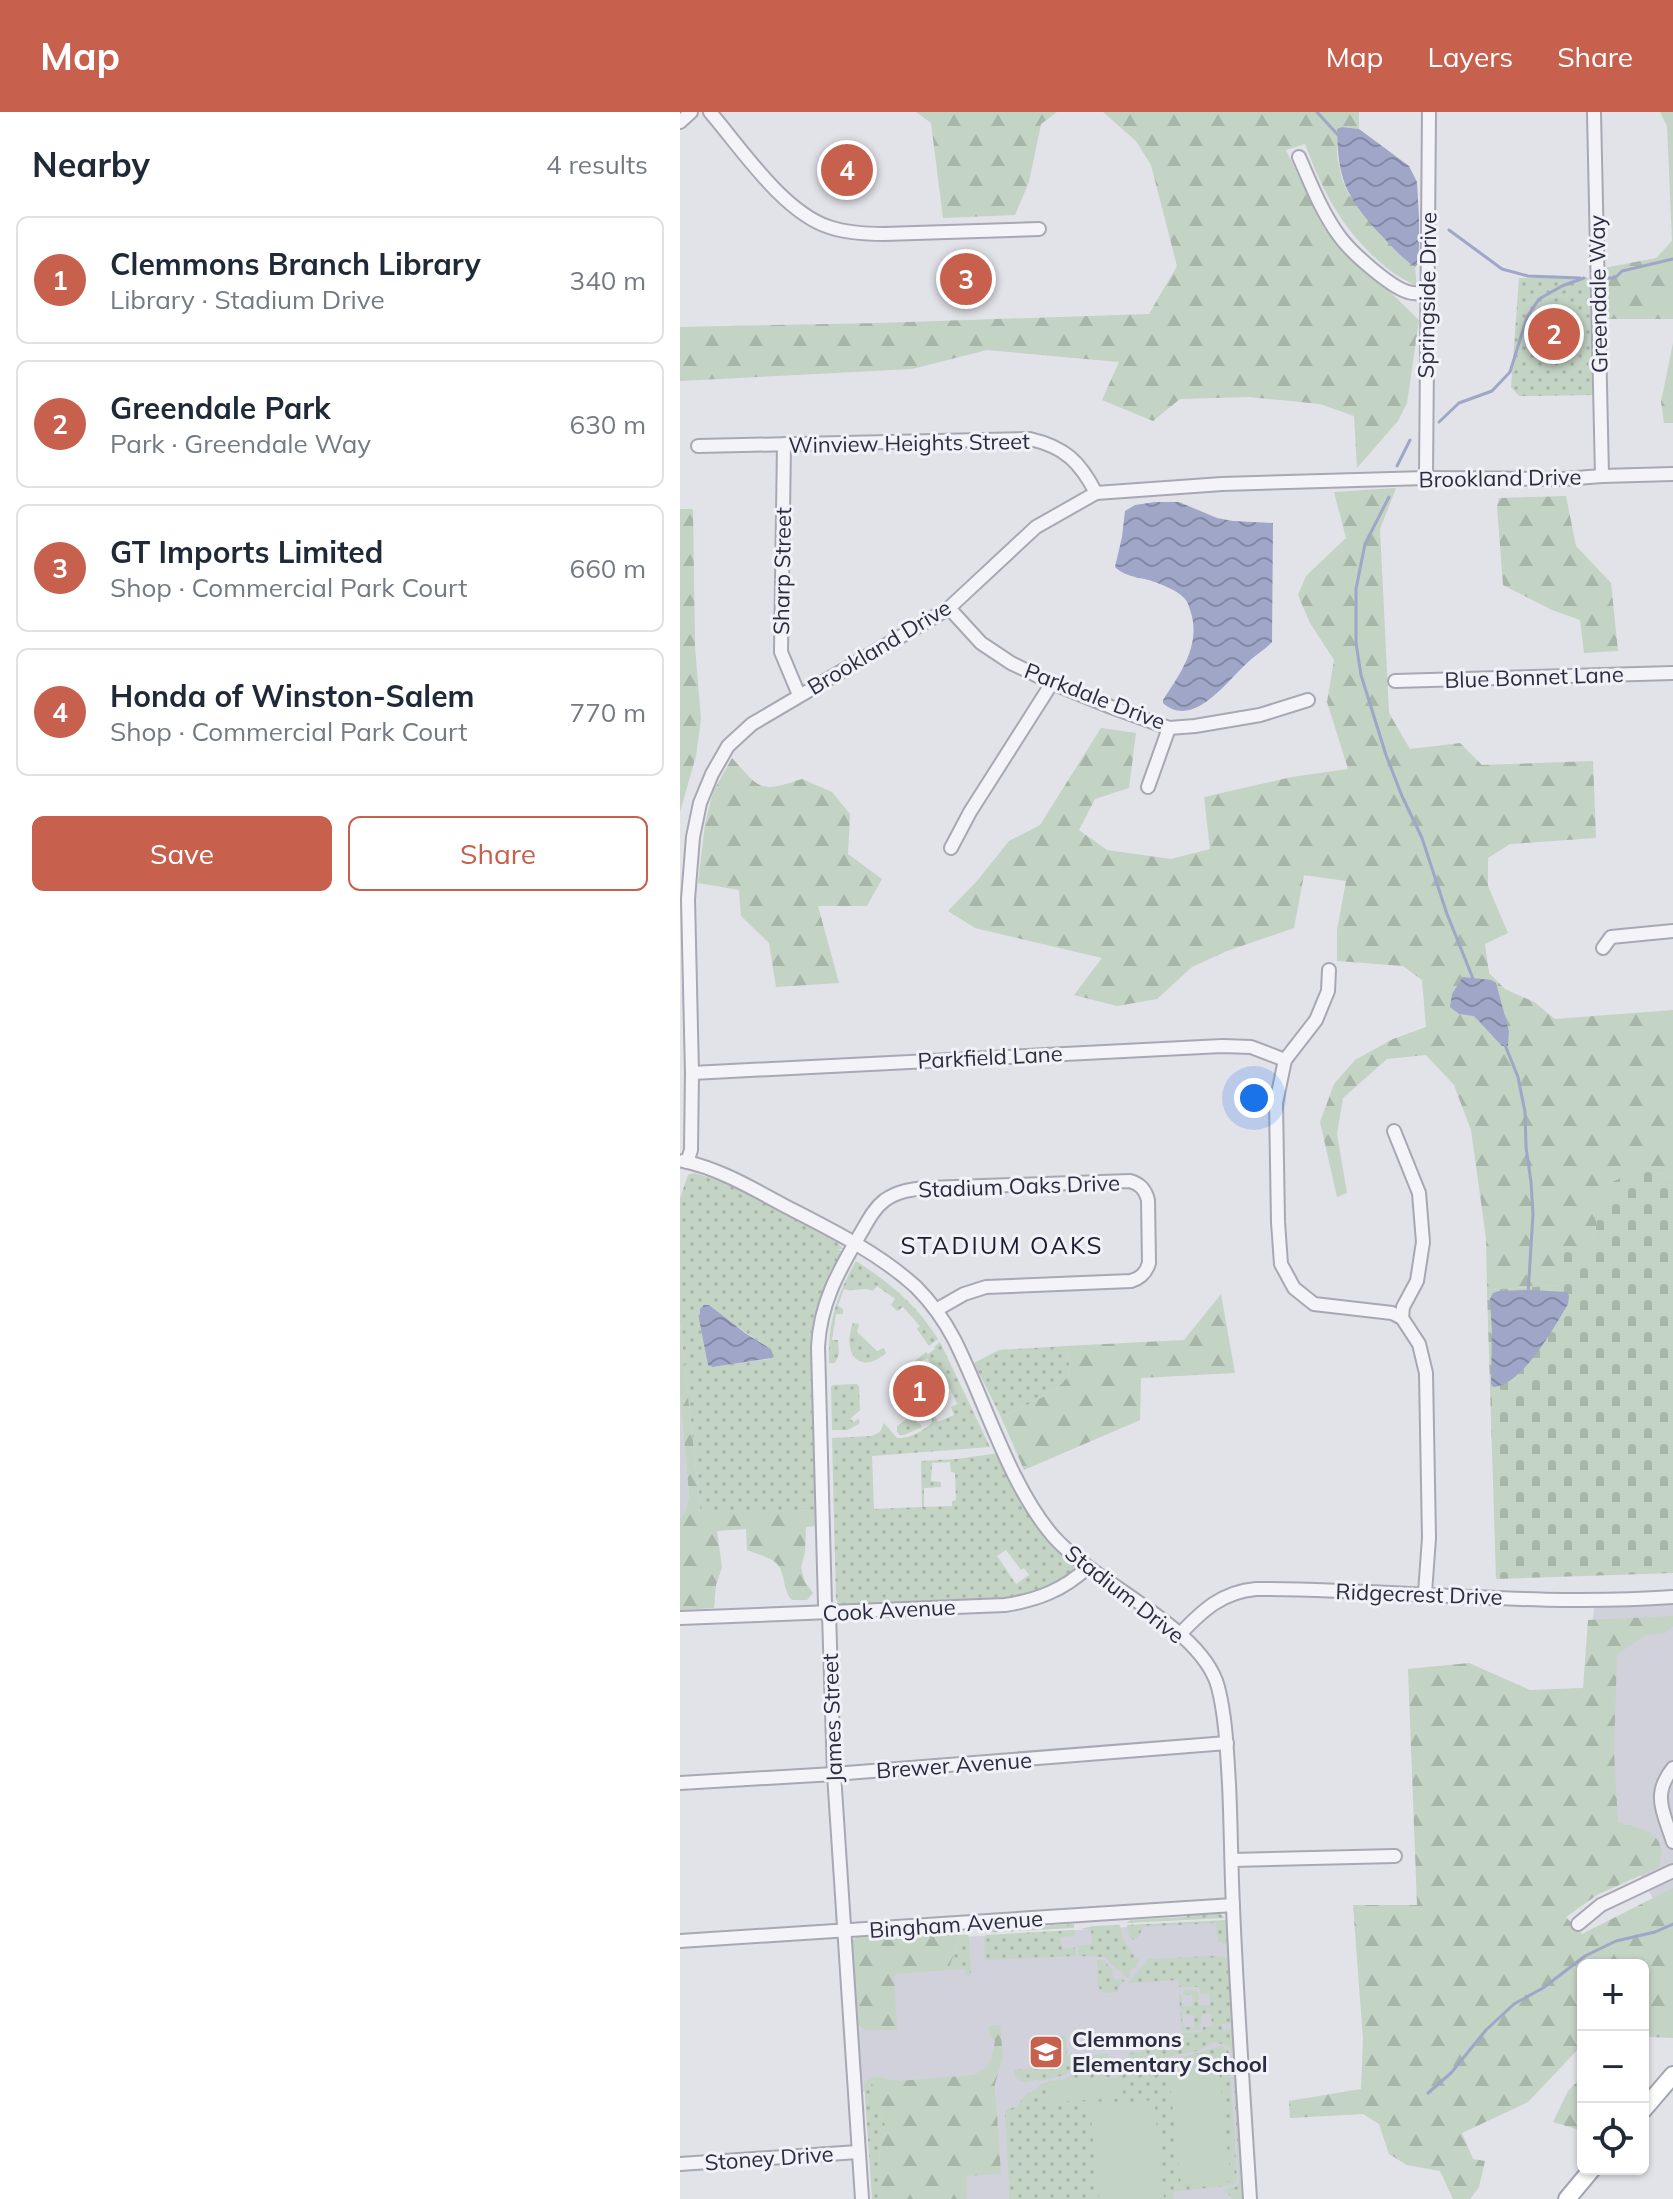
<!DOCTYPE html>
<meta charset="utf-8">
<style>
body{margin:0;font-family:Mulish,sans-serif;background:#f6f6f7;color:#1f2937}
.controls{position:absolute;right:24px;bottom:24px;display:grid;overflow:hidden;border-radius:12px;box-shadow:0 2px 6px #0004}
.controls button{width:72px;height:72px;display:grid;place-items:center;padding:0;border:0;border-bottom:2px solid #e0e1e3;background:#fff;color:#1f2937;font:40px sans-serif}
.you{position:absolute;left:574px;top:986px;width:28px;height:28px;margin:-20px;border:6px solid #fff;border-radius:50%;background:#1a73e8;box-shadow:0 0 0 12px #1a73e833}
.badge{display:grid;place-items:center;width:52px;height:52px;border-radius:50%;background:#c7614e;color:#fff;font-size:26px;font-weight:700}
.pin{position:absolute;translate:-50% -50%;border:4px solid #fff;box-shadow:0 2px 8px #0006}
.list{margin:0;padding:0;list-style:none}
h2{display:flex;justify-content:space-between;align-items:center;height:104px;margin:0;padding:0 32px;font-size:34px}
h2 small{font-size:26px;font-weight:400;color:#747a83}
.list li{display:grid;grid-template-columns:52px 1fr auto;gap:24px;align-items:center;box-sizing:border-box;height:128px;margin:0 16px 16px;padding:0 16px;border:2px solid #e0e1e3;border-radius:12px}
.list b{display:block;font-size:30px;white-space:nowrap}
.list p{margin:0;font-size:26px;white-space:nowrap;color:#747a83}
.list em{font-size:26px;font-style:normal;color:#747a83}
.actions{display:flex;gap:16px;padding:24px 32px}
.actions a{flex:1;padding:18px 0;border:2px solid #c7614e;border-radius:12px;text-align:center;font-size:28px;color:#c7614e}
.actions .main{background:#c7614e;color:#fff}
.icon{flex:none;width:44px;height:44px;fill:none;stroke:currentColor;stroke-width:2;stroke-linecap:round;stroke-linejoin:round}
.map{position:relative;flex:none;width:993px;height:2087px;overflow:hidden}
header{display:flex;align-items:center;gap:48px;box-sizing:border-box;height:112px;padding:0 40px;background:#c7614e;color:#fff}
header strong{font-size:38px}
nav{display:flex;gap:44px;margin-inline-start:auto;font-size:28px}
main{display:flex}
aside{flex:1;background:#fff}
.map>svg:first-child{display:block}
</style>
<header>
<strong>Map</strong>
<nav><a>Map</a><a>Layers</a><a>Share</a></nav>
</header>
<main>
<aside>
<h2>Nearby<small>4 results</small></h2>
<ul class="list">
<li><span class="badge">1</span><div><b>Clemmons Branch Library</b><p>Library · Stadium Drive</p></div><em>340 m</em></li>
<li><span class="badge">2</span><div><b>Greendale Park</b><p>Park · Greendale Way</p></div><em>630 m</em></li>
<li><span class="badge">3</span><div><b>GT Imports Limited</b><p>Shop · Commercial Park Court</p></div><em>660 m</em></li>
<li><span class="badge">4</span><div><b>Honda of Winston-Salem</b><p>Shop · Commercial Park Court</p></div><em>770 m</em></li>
</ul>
<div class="actions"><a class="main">Save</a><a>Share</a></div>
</aside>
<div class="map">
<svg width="993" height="2087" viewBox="0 0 993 2087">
<defs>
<pattern id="grass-dots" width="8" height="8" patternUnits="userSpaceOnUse" patternTransform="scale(2)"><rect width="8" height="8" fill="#c3d3c4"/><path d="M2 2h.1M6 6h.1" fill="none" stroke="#a8b5a9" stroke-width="1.8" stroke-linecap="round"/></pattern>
<pattern id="forest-firs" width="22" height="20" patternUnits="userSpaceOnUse" patternTransform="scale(2)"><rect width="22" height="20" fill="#c3d3c4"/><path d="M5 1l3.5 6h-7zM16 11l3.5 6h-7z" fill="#a8b5a9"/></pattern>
<pattern id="cemetery-stones" width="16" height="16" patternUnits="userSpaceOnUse" patternTransform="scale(2)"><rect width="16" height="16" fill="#c3d3c4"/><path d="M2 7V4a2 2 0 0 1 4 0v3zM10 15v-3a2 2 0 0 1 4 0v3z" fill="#a8b5a9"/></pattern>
<pattern id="water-waves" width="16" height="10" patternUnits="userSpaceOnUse" patternTransform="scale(2)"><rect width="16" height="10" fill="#9fa6c7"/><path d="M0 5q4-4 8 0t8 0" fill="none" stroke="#8287a3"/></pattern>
</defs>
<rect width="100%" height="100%" fill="#e2e2e9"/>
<!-- built -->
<g fill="#d0d1db">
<polygon points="0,1284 9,1382 6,1398 0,1406"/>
<polygon points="993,1491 993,1811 981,1801 937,1721 907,1591 914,1494"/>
<polygon points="546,1809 562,2087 287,2087 285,2063 320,2061 315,1972 181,1980 176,1909 208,1858 286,1852 285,1825"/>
</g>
<!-- grass -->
<g fill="url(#grass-dots)" fill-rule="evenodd">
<polygon points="906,165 910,168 915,283 839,284 831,275 839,166"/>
<path d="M14 1061 55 1073 158 1131 163 1137H158L162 1140 150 1160 142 1181 133 1223 138 1398 21 1403 0 1211V1086L8 1063ZM24 1193 91 1237 90 1247 33 1255 19 1200Z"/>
<path d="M176 1149C210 1171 237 1193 258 1227L249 1234 237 1217 240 1214 223 1195 217 1199 211 1193 215 1187 197 1174 193 1179C182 1174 174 1181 164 1177L158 1194 163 1197V1202H156L152 1228H158L159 1242 155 1251H149C148 1211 156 1184 176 1149Z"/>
<path d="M173 1211 179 1212 177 1220 197 1239 204 1236 206 1241C178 1265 162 1239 173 1211Z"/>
<path d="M260 1230 310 1335 192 1344 194 1397 242 1395 241 1349 276 1347 320 1341 368 1426 400 1458 392 1465 336 1488 155 1495 154 1493 158 1490 156 1487 152 1326 192 1324 200 1320 204 1311 217 1326C228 1327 245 1319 252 1310L251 1301 244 1285 246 1284 258 1310 274 1303 271 1295 277 1292 263 1262 256 1264 248 1246 231 1254V1252L246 1240 248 1242 255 1237 254 1235ZM270 1350 271 1360 275 1361 276 1388 272 1389V1394L244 1395V1376L261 1375V1370L251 1369 252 1351ZM326 1438 341 1458 344 1456 349 1463 336 1472 317 1444Z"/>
<path d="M386 1234C388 1242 391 1251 389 1260 385 1279 338 1297 321 1305L294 1251 319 1238Z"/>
<polygon points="177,1272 179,1275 180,1298 170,1307 174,1310 178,1307 180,1309 179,1312 168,1318 152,1318 151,1275 153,1273"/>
<polygon points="233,1302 236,1304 236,1310 240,1312 242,1315 224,1323 220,1323 217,1320 217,1314"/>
<polygon points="538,1800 545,1806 446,1811 451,1808 506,1805 510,1801"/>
<polygon points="546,1808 548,1834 538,1829 536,1811 463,1815 459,1824 454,1828 449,1824 447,1813"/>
<polygon points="394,1812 394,1816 301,1821 307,1815 308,1817 314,1817"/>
<polygon points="440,1813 442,1824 456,1847 459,1847 455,1856 450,1857 450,1864 448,1866 444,1864 442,1859 436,1857 425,1845 398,1844 398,1834 412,1832 411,1818 401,1817 413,1814"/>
<polygon points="394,1818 395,1824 380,1825 382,1836 395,1835 396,1844 305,1848 304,1826 306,1823"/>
<polygon points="281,1823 288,1823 289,1826 291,1861 289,1864 286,1862 285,1857 268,1858"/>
<polygon points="531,1844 545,1845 548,1848 552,1911 542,1912 542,1917 552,1918 562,2087 553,2087 544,2078 557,2074 559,2068 552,1941 549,1934 535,1930 517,1939 449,1953 448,1941 462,1940 466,1928 499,1926 502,1921 522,1920 523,1915 532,1914 531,1901 522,1902 520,1918 502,1919 500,1899 503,1899 503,1915 514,1915 514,1903 505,1903 504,1898 500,1897 499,1882 501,1882 502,1894 504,1895 513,1894 512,1882 503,1883 504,1878 518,1879 519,1893 530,1894 529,1881 521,1882 519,1875 499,1875 498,1868 448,1871 469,1847"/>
<path d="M417 1848C425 1847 428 1853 433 1859L432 1863 435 1868 442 1867 445 1869 438 1875V1880L423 1881 418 1874Z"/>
<path d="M381 1923 386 1925 387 1942 390 1944H406L405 1956 395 1957 380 1964 360 1969 358 1967C348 1970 340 1974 334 1962V1958L380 1955 379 1944 382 1943Z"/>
<polygon points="541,1934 548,1938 549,1941 557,2068 554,2073 498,2079 494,2080 493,2087 329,2087 329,2071 332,2069 329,2069 325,2000 328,1997 336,1995 346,1983 358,1976 361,1972 368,1970 369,1990 442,1986 441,1965 433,1964 432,1958 475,1953"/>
<polygon points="428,1942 429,1955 409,1954 409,1943"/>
<polygon points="429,1959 430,1965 382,1968 398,1960"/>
<polygon points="195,1965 192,1969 199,2002 205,2012 198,2054 198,2087 192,2087 184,1970"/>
</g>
<!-- forest -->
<g fill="url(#forest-firs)">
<polygon points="236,0 377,0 361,12 349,70 335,103 263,106 251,11"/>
<path d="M423 0H679V17L663 15 657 18V44L662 67 669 83 724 147 735 155 737 175C726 168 711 161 701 151 662 117 643 80 625 32L606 38 643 115 739 208 727 291 718 309 677 356 674 304 640 292 569 285 500 287 473 309 422 288 439 250 307 238 232 257 0 269V215L199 211 469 202 497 154 471 53 456 29Z"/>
<polygon points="980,0 993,0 993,207 927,207 924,156 976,146 992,129 987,14"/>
<polygon points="993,231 993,311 984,311 981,290"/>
<polygon points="716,376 700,417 709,601 730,637 780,631 802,653 913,649 916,726 830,732 808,746 808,774 828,821 805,832 809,861 825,877 854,890 875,907 993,898 993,1066 963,1056 918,1103 910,1144 880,1173 807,1178 806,1126 791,1018 774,973 746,943 707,947 663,986 657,1022 667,1081 657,1085 640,1010 654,972 675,948 713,927 746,915 742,868 723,854 657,849 657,818 666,769 624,763 614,816 547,839 512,855 477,887 437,894 394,883 422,846 295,816 268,799 297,769 329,729 360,713 421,616 456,621 449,676 415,687 399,718 427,738 491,747 530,737 524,685 612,665 668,657 647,590 654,548 630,511 618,483 626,464 666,426 654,380"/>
<polygon points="886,384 896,434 931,471 938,539 904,541 900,508 872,498 823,473 817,394 819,386"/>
<polygon points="0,397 13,397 15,535 21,607 16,644 0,700"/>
<path d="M52 646C81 678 79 681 122 667L152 680 170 702 168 742 202 767 187 794H138L159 871 96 875 89 831 61 804 59 778 18 771 25 712 33 680Z"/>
<path d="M541 1182 555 1261 461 1266 460 1308 344 1358 321 1305C338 1297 385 1279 389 1260 391 1251 388 1242 386 1234L504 1228Z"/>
<path d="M0 1211 21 1402 138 1398V1414L126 1415 125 1440 121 1456 125 1470 133 1481 127 1488H112C101 1477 107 1456 92 1448 85 1444 75 1441 67 1438L66 1417 37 1419 42 1455 36 1473 34 1496 0 1498V1406L6 1398 9 1382 0 1284Z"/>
<path d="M993 1504V1514L985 1521 966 1523 937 1542 934 1640 938 1710C964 1718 989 1720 979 1755L917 1783 886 1805 902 1822 993 1776V1926L969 1925 963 1932V1853H903V1932L848 1990 782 2021 793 2047 805 2049 799 2075 790 2087H773L760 2059 727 2053 709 2042 699 2012 683 2002 610 2006 609 1989 681 1977 683 1927 673 1793H737L728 1557 789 1551 850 1578 903 1576 908 1508Z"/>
<polygon points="278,1816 283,1818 268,1858 214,1862 217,1918 185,1918 175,1910 171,1829 180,1823"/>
<path d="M320 1913 323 1945 315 1972 321 2062 286 2064 287 2087H198V2054L205 2012 199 2002 193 1997C191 1986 188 1974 195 1965L219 1969 294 1963 307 1955 311 1948 315 1929 310 1924 309 1914Z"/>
<polygon points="903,1964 903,2019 873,2010 888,1979"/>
</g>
<!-- cemetery -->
<polygon fill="url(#cemetery-stones)" points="963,1056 993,1066 993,1461 816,1467 807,1178 880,1173 880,1139 910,1143 918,1103 932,1070"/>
<!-- garden -->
<g fill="#c3d3c4">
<polygon points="538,1948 551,2069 501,2074 488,1953"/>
<polygon points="441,1965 443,1986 369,1990 368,1969"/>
<polygon points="474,1988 484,2087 419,2087 410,1994"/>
</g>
<!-- water -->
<g fill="url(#water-waves)">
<path d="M662 15 679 17 729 54 737 70 739 105V151L735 155C720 145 710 132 698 120 665 83 658 67 657 17Z"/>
<path d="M475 390H499L537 406 553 409 593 411 592 530C585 538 575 543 567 551 547 569 513 618 483 591V588C500 562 521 533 511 501 509 495 508 489 503 485 496 478 485 474 475 470 462 465 446 466 435 455L442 425 445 399 455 393Z"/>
<polygon points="783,865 811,868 816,871 829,919 828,934 822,934 794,904 779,902 770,895 772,882"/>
<path d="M849 1178 887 1180 889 1184 888 1192C875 1214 841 1275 813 1275L811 1272 812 1219 810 1187 813 1181 819 1179Z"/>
<polygon points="24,1193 29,1193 65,1221 91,1237 93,1243 92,1246 33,1255 28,1253 19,1207 20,1197"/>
</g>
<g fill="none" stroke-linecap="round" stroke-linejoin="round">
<!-- stream -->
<g stroke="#9fa6c7" stroke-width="3">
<polyline points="637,0 658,23"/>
<polyline points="769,118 822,157 848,164 900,166"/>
<polyline points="925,166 935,166 942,159 993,147"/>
<polyline points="759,310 779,291 812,279 830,260 847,205 859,187 882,174 904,166"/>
<polyline points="717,354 730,328"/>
<polyline points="709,385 685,432 676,477 676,531 681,563 706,643 722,684 742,726 767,802 794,869"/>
<polyline points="825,933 838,965 845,1000 846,1035 851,1070 853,1102 848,1182"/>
<polyline points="748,1981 771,1961 806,1918 834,1892 863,1876 905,1844 936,1829 975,1820 993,1812"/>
</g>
<!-- minor casing -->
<g stroke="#a7a8b3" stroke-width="16">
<g id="minor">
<path d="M30 0C61 36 103 100 149 115 167 121 185 122 204 122L359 117"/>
<polyline points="914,1 922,364"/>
<polyline points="0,10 11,0"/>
<path d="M619 45C631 72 642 101 660 125 671 140 710 175 728 180 734 182 741 181 747 182"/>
<polyline points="104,332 101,540 119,583"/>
<path d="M18 334 350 327C385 335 400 350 416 381"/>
<polyline points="746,366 749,0"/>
<polyline points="269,496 301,531 331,551 372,571 431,595 489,616 515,614 580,603 628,588"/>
<polyline points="715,569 993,561"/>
<polyline points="468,675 489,616"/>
<polyline points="271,736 290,700 372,571"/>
<polyline points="923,836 931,825 993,819"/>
<polyline points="649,858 648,879 636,908 605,948 596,991 598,1110 601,1152 614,1176 634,1192 712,1201 722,1206 739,1232 746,1261 749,1426 745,1481"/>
<polyline points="12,961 542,934 571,935 605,948"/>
<polyline points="714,1019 739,1081 743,1130 737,1169 723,1195 722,1206"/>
<path d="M3 1049C41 1057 75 1078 109 1096 152 1118 200 1142 236 1175 251 1190 264 1208 274 1227 305 1288 329 1373 373 1424 415 1472 522 1515 538 1575 546 1606 547 1640 549 1672 551 1713 551 1754 553 1795 557 1892 564 1990 570 2087"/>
<polyline points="7,1050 11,1038 12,961 8,787 13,725 20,691 32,662 48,634 72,612 269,496 356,415 416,381 542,372 746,366 883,367 922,364 993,362"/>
<path d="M0 1506 325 1493C357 1488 384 1478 408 1455"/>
<path d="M500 1522C523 1498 542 1480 576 1477 715 1477 854 1495 993 1485"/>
<path d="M993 1656C971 1683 984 1701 993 1730"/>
<polyline points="0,1671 154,1662 547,1631"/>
<polyline points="552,1748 715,1744"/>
<polyline points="898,1812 921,1793 993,1759"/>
<polyline points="0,1829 553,1793"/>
<polyline points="0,2052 178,2040"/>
<path d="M182 2087 154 1662 149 1501 145 1493 138 1235C140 1192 158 1160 179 1124 187 1111 193 1097 205 1088 218 1079 232 1077 247 1076L450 1069C460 1072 465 1077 468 1088L469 1151C466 1161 461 1166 451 1169L306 1175 284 1182 256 1198"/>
</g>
</g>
<!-- major casing -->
<g stroke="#a2a3b4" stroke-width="20">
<g id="major">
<polyline points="963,1998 993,1963"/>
<polyline points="887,2087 912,2057"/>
</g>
</g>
<!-- minor -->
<use href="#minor" stroke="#f4f4f8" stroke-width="12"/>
<!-- major -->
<use href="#major" stroke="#fff" stroke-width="16"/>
</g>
<!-- icons -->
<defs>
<g id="school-square" transform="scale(1.8)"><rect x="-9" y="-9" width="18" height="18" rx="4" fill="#c7614e" stroke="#f1f2f7"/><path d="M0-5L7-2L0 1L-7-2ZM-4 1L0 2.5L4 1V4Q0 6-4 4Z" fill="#fff"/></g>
</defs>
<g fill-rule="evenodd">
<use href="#school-square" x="366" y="1940"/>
</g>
<g text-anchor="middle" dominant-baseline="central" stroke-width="6" stroke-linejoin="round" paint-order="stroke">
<!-- street labels -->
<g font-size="22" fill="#2b2c40" stroke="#f1f2f7">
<text transform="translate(918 182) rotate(-91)">Greendale Way</text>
<text transform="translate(747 183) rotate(-89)">Springside Drive</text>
<text transform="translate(229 331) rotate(-1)">Winview Heights Street</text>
<text transform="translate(820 366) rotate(-1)">Brookland Drive</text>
<text transform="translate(102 459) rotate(-89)">Sharp Street</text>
<text transform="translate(199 535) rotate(-31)">Brookland Drive</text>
<text transform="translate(854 565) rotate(-2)">Blue Bonnet Lane</text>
<text transform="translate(415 584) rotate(21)">Parkdale Drive</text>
<text transform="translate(310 945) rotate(-3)">Parkfield Lane</text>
<text transform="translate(339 1074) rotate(-2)">Stadium Oaks Drive</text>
<text transform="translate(445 1482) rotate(38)">Stadium Drive</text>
<text transform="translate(739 1482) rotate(2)">Ridgecrest Drive</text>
<text transform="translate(209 1498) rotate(-3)">Cook Avenue</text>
<text transform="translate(152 1606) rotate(-92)">James Street</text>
<text transform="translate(274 1653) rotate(-4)">Brewer Avenue</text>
<text transform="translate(276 1812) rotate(-4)">Bingham Avenue</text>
<text transform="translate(89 2046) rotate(-4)">Stoney Drive</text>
</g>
<!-- poi labels -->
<g font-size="22" font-weight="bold" fill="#2b2c40" stroke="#f1f2f7" text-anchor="start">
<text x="392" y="1927">Clemmons<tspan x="392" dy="25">Elementary School</tspan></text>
</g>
<!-- neighbourhood labels -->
<g font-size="24" letter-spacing="2" fill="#1d1d31" stroke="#f1f2f7">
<text x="322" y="1133">STADIUM OAKS</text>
</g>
</g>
</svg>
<div class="controls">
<button>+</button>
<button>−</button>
<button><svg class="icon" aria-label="locate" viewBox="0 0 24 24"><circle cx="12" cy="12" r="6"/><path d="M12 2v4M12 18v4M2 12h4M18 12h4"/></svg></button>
</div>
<div class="you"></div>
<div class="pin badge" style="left:239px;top:1279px">1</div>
<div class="pin badge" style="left:874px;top:222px">2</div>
<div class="pin badge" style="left:286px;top:167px">3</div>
<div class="pin badge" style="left:167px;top:58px">4</div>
</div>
</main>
